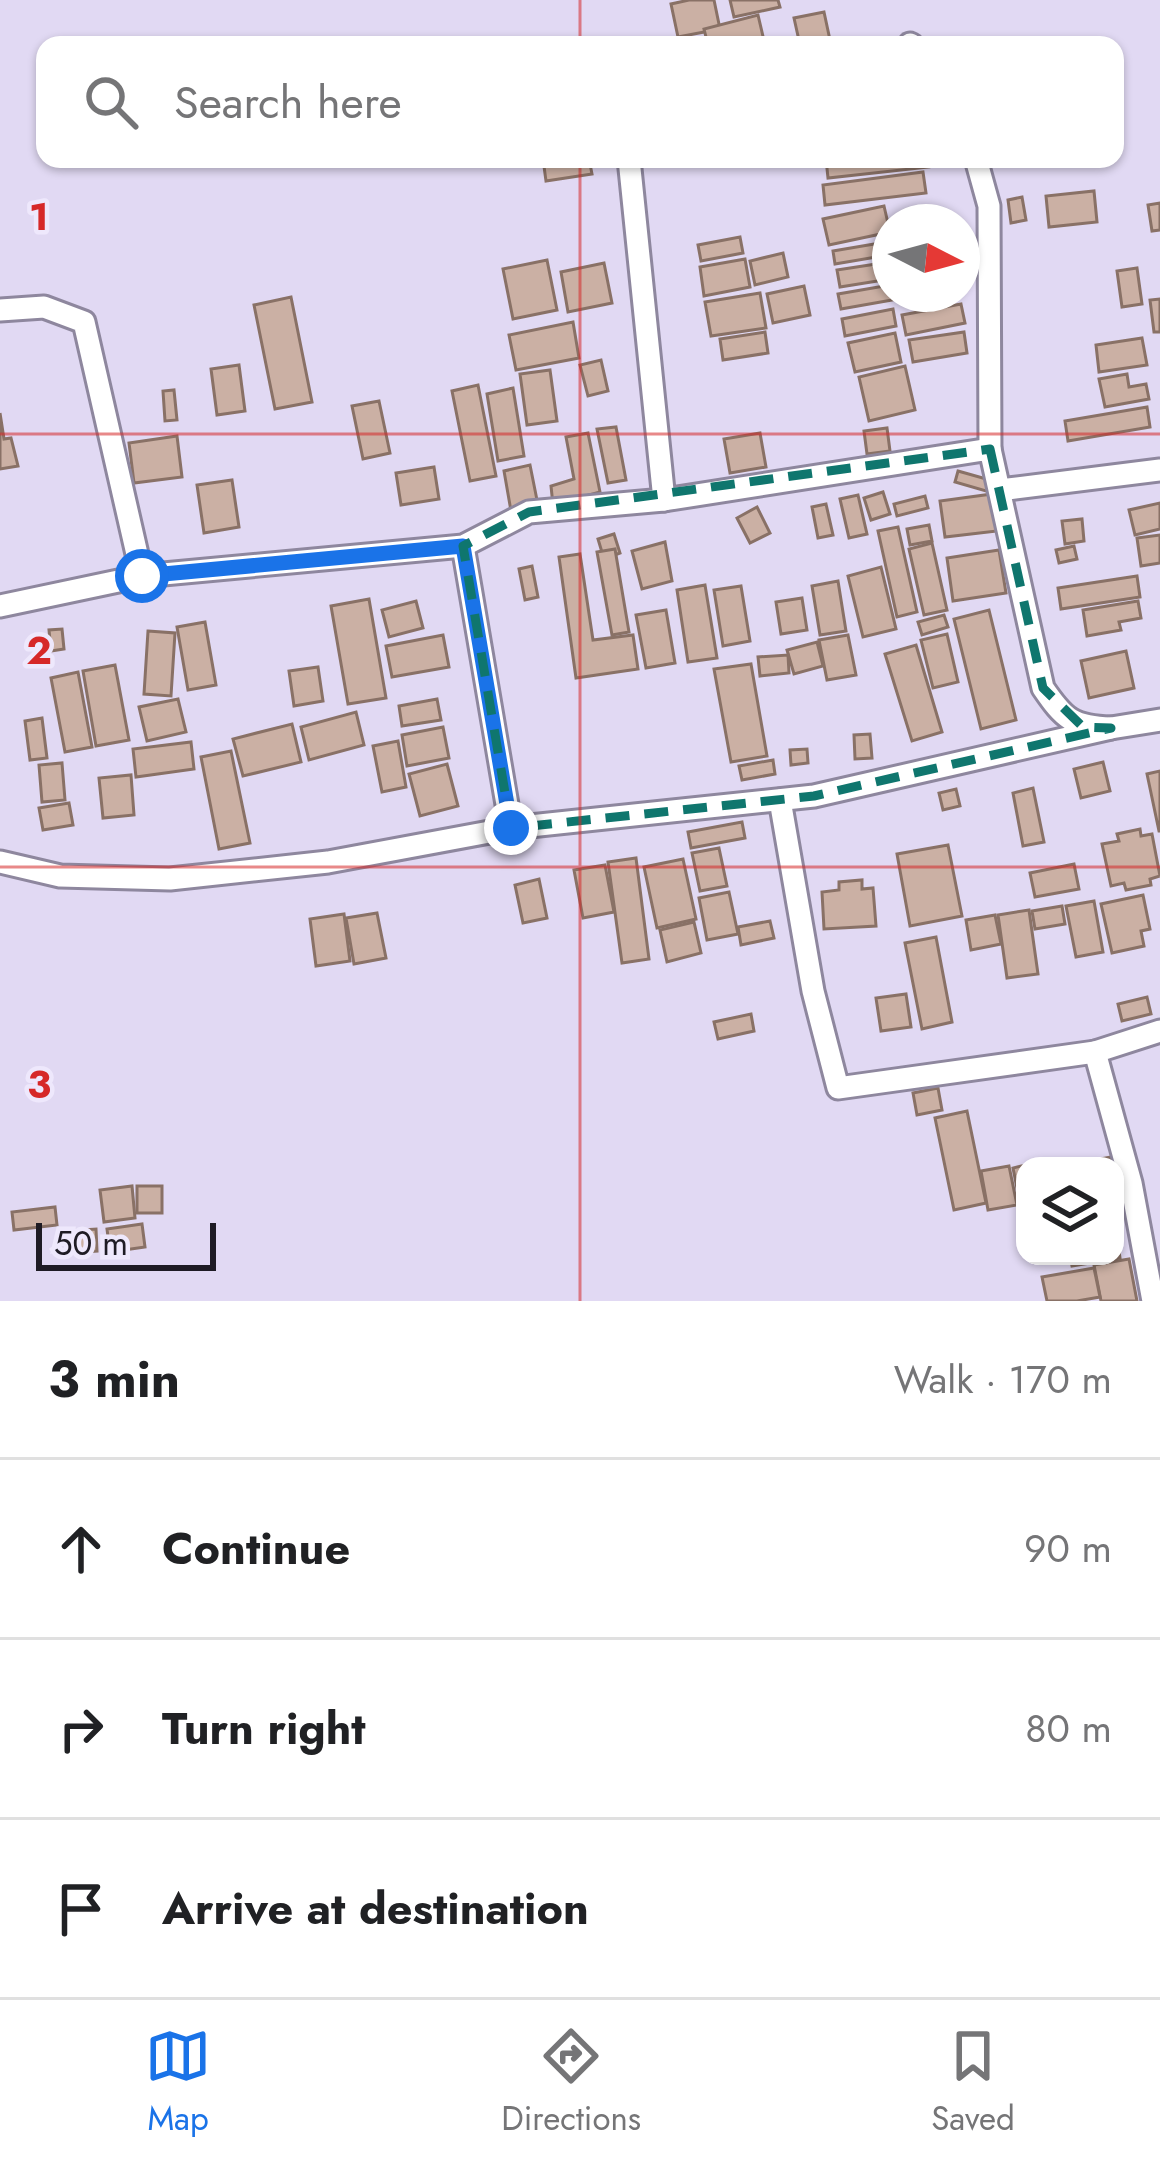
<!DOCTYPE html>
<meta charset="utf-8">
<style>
body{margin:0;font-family:Jost,sans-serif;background:#f2f2f2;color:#202124}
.controls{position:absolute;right:36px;bottom:36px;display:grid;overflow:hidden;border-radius:24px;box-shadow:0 3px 9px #0004}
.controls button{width:108px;height:108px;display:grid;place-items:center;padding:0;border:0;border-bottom:3px solid #e0e0e0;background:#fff;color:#202124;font:60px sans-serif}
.compass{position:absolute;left:872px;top:204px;width:108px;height:108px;border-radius:50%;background:#fff;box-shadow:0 3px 9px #0004;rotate:96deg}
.scale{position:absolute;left:36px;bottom:30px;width:180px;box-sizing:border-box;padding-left:12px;border:6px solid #1e1b24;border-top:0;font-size:33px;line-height:42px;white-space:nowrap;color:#1e1b24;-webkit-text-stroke:9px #eee8fc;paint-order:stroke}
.stop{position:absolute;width:36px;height:36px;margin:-27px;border:9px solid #1a73e8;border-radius:50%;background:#fff}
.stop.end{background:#1a73e8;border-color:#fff;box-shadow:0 3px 12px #0008}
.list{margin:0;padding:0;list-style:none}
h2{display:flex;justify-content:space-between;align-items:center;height:156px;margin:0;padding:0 48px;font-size:51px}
h2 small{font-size:39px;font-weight:400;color:#757577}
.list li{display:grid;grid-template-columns:78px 1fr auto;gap:36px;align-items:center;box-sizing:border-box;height:180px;padding:0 48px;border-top:3px solid #e0e0e0}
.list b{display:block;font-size:45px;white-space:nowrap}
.list em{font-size:39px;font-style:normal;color:#757577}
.icon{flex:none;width:66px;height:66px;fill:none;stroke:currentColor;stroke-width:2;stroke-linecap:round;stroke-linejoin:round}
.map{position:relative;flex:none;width:1160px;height:1301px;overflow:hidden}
.search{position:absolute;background:#fff;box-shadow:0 3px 9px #0004;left:36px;right:36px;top:36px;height:132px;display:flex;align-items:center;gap:30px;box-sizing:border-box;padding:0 42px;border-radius:24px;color:#757577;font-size:45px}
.sheet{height:696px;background:#fff}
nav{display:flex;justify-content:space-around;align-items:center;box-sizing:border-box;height:168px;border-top:3px solid #e0e0e0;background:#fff;font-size:33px;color:#757577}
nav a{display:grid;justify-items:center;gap:6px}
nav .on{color:#1a73e8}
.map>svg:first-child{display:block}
</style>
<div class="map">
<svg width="1160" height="1301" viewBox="0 0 1160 1301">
<rect width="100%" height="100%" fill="#e1d9f3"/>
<!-- building -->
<g fill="#cbb0a4" stroke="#897166" stroke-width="3">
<polygon points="689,0 714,0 720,29 678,37 671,4"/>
<polygon points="730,0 778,0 780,7 734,17"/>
<polygon points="824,12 830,40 800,45 794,18"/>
<polygon points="758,15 765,45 708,45 704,29"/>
<polygon points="543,159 589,159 592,174 546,181"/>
<polygon points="826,159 929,159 929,167 828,178"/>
<polygon points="923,172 926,193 825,205 823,185"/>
<polygon points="1094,191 1097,222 1049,227 1046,196"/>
<polygon points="1022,197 1026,220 1011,223 1008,200"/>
<polygon points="1160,203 1160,230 1152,231 1148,205"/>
<polygon points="884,206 890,232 829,245 823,219"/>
<polygon points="740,237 743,253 701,261 698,245"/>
<polygon points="886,242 888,255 835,264 833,251"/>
<polygon points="783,253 788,277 755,285 750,261"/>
<polygon points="745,259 750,287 704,296 700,267"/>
<polygon points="547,260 557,310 513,319 503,269"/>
<polygon points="889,262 890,279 840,287 837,270"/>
<polygon points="604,263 612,303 568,312 561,272"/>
<polygon points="1137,268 1142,304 1122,307 1117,271"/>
<polygon points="890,285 892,300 841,309 838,294"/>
<polygon points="804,286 810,315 773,323 767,294"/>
<polygon points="760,293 766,328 711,336 705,302"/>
<polygon points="291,297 312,402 275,409 254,305"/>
<polygon points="1160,299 1160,332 1154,332 1150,300"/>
<polygon points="961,304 965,323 906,335 902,315"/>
<polygon points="893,309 896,326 845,336 842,319"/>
<polygon points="573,322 579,358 516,370 509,335"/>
<polygon points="765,332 768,353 723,360 720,339"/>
<polygon points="964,332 967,353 913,362 909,340"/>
<polygon points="895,333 901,362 855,372 848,343"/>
<polygon points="1142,338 1147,365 1099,372 1096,345"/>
<polygon points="601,360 608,391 588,396 580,365"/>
<polygon points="239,365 245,411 217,415 211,369"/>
<polygon points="905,366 915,410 869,421 859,377"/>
<polygon points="550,370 557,421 527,425 520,374"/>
<polygon points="1127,374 1129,387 1146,384 1149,399 1105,407 1099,379"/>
<polygon points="478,385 496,476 470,481 452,391"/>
<polygon points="513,388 524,456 498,461 487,394"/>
<polygon points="174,390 177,420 165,421 163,391"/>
<polygon points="379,401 390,453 363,459 352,406"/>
<polygon points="1147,407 1150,427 1068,441 1065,421"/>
<polygon points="0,413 4,439 11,438 18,466 0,469"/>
<polygon points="616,427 626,480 608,483 597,429"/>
<polygon points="887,428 890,451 867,454 864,431"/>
<polygon points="588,433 600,492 553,505 551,486 574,479 566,437"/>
<polygon points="760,433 766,467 730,473 724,439"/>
<polygon points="177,436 182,477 134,483 129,443"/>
<polygon points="530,465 538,505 511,511 504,471"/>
<polygon points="434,467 439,499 401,505 396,473"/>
<polygon points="958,471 990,480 986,491 955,482"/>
<polygon points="232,480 239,527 204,533 197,485"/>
<polygon points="883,492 890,514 871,520 864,498"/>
<polygon points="992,494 997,531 945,537 940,501"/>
<polygon points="858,495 867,534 849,538 840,499"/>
<polygon points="925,496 928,508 897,516 894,504"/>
<polygon points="1160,503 1160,529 1135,535 1129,510"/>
<polygon points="826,504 833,535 818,538 812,507"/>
<polygon points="757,507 770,533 750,543 737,518"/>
<polygon points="1082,519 1084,541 1065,544 1062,521"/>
<polygon points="929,525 932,541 910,545 907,529"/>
<polygon points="898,527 917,612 897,617 878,531"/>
<polygon points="614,534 620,553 604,559 598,539"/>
<polygon points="1160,535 1160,563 1141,566 1137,538"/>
<polygon points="665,542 672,581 642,589 632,551"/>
<polygon points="932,543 947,610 924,615 909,549"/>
<polygon points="1074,546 1077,559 1059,563 1056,550"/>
<polygon points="615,549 629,632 612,635 597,552"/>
<polygon points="999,550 1006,593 953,601 947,558"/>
<polygon points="580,554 593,640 633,635 638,669 576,678 559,557"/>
<polygon points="532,566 538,597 525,600 519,569"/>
<polygon points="881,567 896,629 863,637 848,576"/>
<polygon points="1137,576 1140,597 1061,609 1058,588"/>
<polygon points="838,581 846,631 820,635 812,586"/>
<polygon points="705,585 717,658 688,662 677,590"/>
<polygon points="741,586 750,641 723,646 714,590"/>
<polygon points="802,598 807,630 781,634 776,602"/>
<polygon points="369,599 386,698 348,704 331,606"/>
<polygon points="416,601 423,628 389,637 382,610"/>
<polygon points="1138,601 1141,618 1119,622 1121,630 1087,636 1083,610"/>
<polygon points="666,610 675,663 646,668 636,615"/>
<polygon points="989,610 1016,720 981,729 954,619"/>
<polygon points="944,615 948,627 922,635 918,622"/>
<polygon points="205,622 216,685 188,690 177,627"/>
<polygon points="62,629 64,649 51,651 49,630"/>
<polygon points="148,631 175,633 171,696 144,694"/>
<polygon points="947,634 958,682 933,688 921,640"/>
<polygon points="443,635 449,667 392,677 386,646"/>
<polygon points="848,635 856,675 827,680 819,640"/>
<polygon points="817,642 823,666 794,674 787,650"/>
<polygon points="916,645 942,732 912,741 885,654"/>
<polygon points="1126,651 1134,688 1089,698 1081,661"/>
<polygon points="788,655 789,673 760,676 758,657"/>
<polygon points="751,664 767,756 731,762 714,669"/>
<polygon points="115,665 129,740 96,746 83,671"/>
<polygon points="318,667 323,701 294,706 289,671"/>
<polygon points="78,672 92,747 65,752 51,678"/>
<polygon points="178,699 186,732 147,741 139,707"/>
<polygon points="437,699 441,720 402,726 399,706"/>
<polygon points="356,712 364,745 309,760 301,727"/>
<polygon points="42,718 47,758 30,760 25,721"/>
<polygon points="292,724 301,762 243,776 233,739"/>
<polygon points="443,727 449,758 407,766 402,735"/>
<polygon points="870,734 872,758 855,759 854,735"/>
<polygon points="398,741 406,787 382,792 373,746"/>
<polygon points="191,742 194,769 136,777 133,749"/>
<polygon points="807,749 808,763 791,765 790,750"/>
<polygon points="231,751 250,843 219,849 201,757"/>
<polygon points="773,760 775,774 742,780 739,766"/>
<polygon points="1103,762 1110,791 1081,798 1074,769"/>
<polygon points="62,763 65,800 42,802 39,765"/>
<polygon points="447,764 458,806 420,816 409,774"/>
<polygon points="1160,771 1160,831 1159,831 1147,774"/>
<polygon points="131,775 134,815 103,818 99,778"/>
<polygon points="1033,788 1044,842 1023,846 1013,793"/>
<polygon points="956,789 960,806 943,810 939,793"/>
<polygon points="69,803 73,825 43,830 39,808"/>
<polygon points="742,822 745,838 691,848 688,832"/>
<polygon points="1140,829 1141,836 1152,834 1160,876 1150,879 1151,885 1126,890 1124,883 1111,886 1102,844 1119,841 1117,834"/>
<polygon points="948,845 962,916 910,926 897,854"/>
<polygon points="719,848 727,886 700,891 692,853"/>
<polygon points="636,858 649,959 622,963 608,862"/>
<polygon points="683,859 696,919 657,928 644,867"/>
<polygon points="1074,864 1079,889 1035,897 1030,873"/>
<polygon points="605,865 614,912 583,918 574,870"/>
<polygon points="539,879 547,918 523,923 515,885"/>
<polygon points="862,880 862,889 873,888 876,926 824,929 822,892 839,890 839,882"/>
<polygon points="729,892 738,934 707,940 699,898"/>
<polygon points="1143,895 1150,929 1141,931 1144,946 1112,953 1101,904"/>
<polygon points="1094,901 1103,952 1076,957 1066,906"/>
<polygon points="1062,906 1065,924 1035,929 1032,911"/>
<polygon points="1029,910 1038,974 1007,978 998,915"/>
<polygon points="377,913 386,958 354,964 346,918"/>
<polygon points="344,914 350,961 316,966 310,919"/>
<polygon points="995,915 1001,944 971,950 966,920"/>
<polygon points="770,921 774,938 741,945 738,927"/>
<polygon points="694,922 701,953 667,962 660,930"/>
<polygon points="936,937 952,1022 922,1029 905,943"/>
<polygon points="906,994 911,1027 881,1031 876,998"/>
<polygon points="1147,997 1151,1014 1122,1021 1118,1004"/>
<polygon points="751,1014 754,1031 718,1039 714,1022"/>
<polygon points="938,1088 942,1110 917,1115 913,1093"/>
<polygon points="967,1111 986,1203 954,1210 935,1118"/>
<polygon points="1111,1157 1113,1166 1063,1166"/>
<polygon points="1042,1161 1043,1166 1025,1166 1025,1207 1021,1208 1013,1168"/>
<polygon points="1009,1166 1017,1205 988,1210 981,1171"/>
<polygon points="132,1186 135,1218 104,1222 100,1190"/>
<rect x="137" y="1186" width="25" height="27"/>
<polygon points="55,1207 57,1225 14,1230 12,1212"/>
<polygon points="142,1224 145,1247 110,1252 107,1229"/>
<polygon points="96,1229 97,1251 70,1253 68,1231"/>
<polygon points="1116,1231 1120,1258 1072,1266 1070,1256 1115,1256"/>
<polygon points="1129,1259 1137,1301 1101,1301 1094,1265"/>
<polygon points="1094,1268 1100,1297 1077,1301 1047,1301 1042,1277"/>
</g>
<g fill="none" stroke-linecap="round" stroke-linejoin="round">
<!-- minor casing -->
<g stroke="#8e879e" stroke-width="27">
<g id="minor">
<polyline points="910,44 912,45"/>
<polyline points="629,159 664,500"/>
<polyline points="976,159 989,206 990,449"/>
<path d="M0 310 44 307 84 322 142 576 463 546 529 512 664 500 990 449 1043 688C1064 719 1073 727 1111 728"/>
<polyline points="1000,490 1160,470"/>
<polyline points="463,546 511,828"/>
<polyline points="0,606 142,576"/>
<polyline points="780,800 813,991 838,1088 1095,1052"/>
<polyline points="0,862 60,876 170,879 328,862 511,828 814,796 1111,728 1160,720"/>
<polyline points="1153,1301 1131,1183 1095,1052 1160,1031"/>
</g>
</g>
<!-- minor -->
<use href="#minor" stroke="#fff" stroke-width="21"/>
</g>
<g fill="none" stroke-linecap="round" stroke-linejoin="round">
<!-- route -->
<polyline stroke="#1a73e8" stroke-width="15" points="142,576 463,546 511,828"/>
</g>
<!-- marked area -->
<path fill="none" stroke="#0f766e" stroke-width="9" stroke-dasharray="24 15" stroke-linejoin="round" d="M990 449 1043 688 1083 727 1111 728 814 796 511 828 463 546 529 512Z"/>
<!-- grid -->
<path fill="none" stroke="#d62828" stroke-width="3" stroke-opacity="0.55" d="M580 0V45M580 159V1301M0 434H1160M0 867H1160"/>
<g font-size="39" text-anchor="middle" font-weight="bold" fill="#d62828" stroke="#eee8fc" stroke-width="9" stroke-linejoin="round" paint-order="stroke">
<text x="39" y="230">1</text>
<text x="39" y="664">2</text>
<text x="39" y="1098">3</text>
</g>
</svg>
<div class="controls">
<button><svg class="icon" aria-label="layers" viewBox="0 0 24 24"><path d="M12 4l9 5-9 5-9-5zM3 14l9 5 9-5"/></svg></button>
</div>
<svg class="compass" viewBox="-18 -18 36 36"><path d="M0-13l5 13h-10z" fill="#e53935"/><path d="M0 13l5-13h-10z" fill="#757577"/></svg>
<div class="scale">50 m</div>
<div class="stop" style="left:142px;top:576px"></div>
<div class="stop end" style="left:511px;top:828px"></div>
<div class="search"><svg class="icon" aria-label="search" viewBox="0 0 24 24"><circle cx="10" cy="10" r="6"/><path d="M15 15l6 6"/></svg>Search here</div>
</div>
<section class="sheet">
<h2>3 min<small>Walk · 170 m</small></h2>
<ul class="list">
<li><svg class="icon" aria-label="ahead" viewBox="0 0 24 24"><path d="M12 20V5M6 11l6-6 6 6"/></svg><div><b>Continue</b></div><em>90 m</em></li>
<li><svg class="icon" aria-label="right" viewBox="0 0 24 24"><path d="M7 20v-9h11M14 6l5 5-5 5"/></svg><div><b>Turn right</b></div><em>80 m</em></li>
<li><svg class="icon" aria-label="arrive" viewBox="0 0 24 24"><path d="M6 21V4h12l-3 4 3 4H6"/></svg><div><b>Arrive at destination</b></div></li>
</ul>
</section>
<nav>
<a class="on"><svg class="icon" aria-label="map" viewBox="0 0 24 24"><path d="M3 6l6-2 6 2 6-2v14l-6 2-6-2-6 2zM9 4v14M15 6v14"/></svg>Map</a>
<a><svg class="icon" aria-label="directions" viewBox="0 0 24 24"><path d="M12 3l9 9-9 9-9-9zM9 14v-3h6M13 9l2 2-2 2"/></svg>Directions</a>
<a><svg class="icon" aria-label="saved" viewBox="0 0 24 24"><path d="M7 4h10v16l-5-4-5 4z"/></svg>Saved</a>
</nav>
